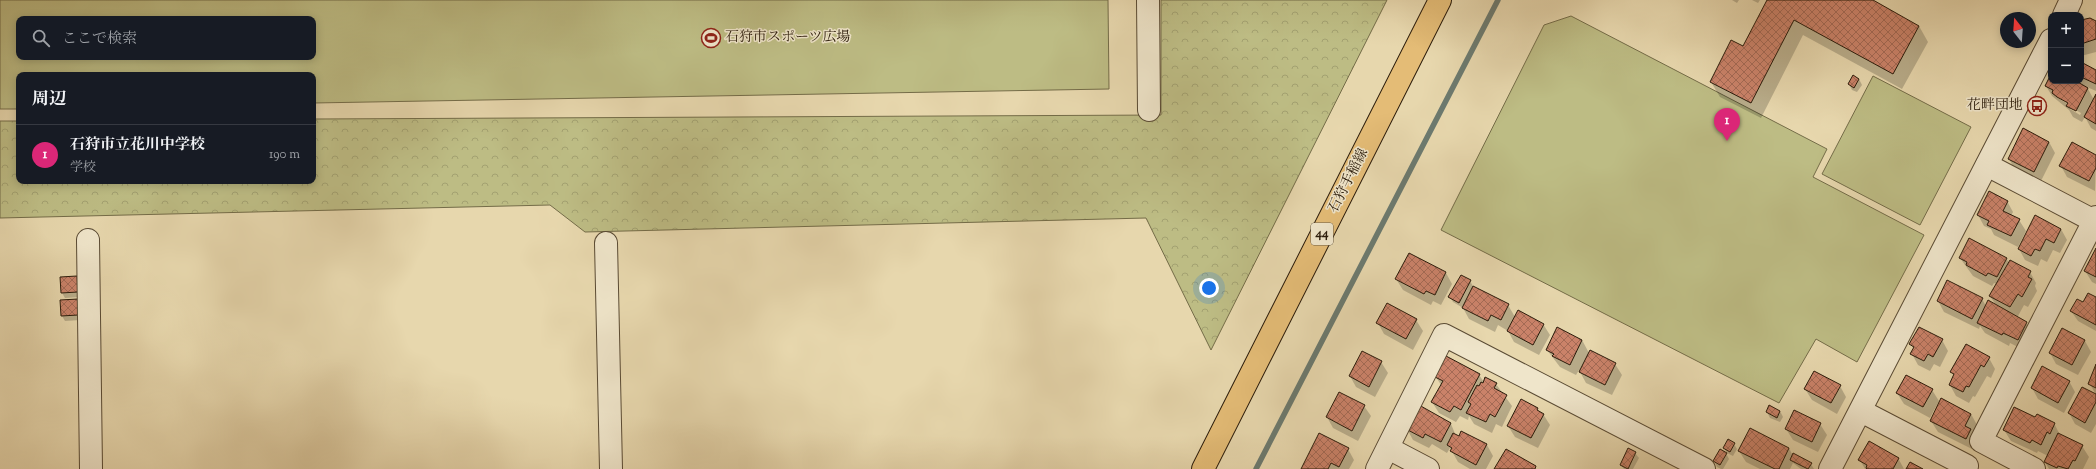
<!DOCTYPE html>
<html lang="ja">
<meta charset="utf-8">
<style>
body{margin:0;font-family:"Sorts Mill Goudy","Noto Serif JP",serif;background:#242831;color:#f1f3f6}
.controls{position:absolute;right:12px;top:12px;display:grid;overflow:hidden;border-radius:8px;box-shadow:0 2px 10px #0003}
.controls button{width:36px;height:36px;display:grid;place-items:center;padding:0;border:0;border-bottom:1px solid #363941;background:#171b24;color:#f1f3f6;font:20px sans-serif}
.compass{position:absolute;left:2000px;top:12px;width:36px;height:36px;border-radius:50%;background:#171b24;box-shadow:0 2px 10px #0003;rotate:343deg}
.you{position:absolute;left:1209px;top:288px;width:14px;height:14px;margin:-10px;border:3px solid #fff;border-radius:50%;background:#1a73e8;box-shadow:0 0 0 6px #1a73e833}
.badge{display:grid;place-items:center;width:26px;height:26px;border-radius:50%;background:#db2777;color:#fff;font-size:13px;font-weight:700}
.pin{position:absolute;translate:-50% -33px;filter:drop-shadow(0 1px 2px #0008)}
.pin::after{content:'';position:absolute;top:21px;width:14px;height:12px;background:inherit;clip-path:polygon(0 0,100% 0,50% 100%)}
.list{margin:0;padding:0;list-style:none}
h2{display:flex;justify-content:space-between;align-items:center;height:52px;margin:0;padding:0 16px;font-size:17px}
h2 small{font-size:13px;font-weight:400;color:#9ea1a6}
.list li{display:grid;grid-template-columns:26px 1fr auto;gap:12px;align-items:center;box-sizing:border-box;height:60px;padding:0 16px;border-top:1px solid #363941}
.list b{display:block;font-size:15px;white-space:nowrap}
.list p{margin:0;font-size:13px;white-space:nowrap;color:#9ea1a6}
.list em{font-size:13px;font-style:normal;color:#9ea1a6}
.icon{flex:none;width:22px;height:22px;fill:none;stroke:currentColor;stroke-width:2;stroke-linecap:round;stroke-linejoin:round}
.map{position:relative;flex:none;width:2096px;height:469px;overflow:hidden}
.search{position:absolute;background:#171b24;box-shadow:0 2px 10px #0003;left:16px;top:16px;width:300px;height:44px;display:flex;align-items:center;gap:10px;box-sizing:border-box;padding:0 14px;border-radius:8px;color:#9ea1a6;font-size:15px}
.panel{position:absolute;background:#171b24;box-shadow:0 2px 10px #0003;left:16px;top:72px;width:300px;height:112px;border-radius:8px}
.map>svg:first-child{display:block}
</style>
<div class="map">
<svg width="2096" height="469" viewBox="0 0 2096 469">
<defs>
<pattern id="forest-crowns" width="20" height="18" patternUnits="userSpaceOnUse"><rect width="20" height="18" fill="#bdbc84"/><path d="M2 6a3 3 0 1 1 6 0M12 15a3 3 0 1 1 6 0" fill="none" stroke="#a3a171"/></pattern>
<pattern id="building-cross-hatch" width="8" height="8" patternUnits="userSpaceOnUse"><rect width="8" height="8" fill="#ca8269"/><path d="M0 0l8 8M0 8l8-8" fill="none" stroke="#a46a55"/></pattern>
</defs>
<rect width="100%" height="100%" fill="#e7d7ad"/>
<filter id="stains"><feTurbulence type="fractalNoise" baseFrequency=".005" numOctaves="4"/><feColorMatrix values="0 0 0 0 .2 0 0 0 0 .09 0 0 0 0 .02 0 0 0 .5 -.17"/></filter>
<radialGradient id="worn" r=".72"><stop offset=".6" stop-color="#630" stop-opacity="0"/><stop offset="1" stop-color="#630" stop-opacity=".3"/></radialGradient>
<!-- grass -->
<g fill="#bdbc84" stroke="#746c48" fill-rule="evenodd">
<path d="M0 0H1108L1109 89 313 103V75H19V109H0ZM19 19H313V57H19Z"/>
<polygon points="1571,16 1827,149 1813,177 1924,235 1857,362 1816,339 1779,403 1441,230 1544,25"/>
<polygon points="1873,76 1971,127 1920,225 1822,174"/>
</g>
<!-- forest -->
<polygon fill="url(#forest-crowns)" stroke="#746c48" points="1161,0 1387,0 1211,350 1146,218 585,232 550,205 0,218 0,121 19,121 19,181 313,181 313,119 1161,115"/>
<!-- shadow -->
<g fill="#0003" fill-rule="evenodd">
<polygon points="1732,0 1739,0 1737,3"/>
<polygon points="1752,0 1760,0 1758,3"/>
<polygon points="1769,0 1870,0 1919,26 1928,42 1902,89 1803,35 1761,118 1720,97 1711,82 1744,48"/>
<polygon points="2081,21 2096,22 2096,52 2081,56"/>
<path d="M2081 58 2085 66 2096 71V91L2087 87 2094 100 2096 96V131L2091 128 2085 117 2082 122 2073 117 2069 110 2052 96 2046 86 2051 76V81H2081ZM2055 93 2072 105 2071 106 2055 96ZM2070 107 2081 113 2080 115 2070 109Z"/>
<polygon points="1859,79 1862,85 1857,92 1852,90 1849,84"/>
<polygon points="2024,130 2049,142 2055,153 2040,183 2015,170 2009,159"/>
<polygon points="2096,156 2095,191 2067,177 2061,166"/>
<polygon points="2007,201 2013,212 2011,216 2019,220 2026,231 2018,247 1994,235 1991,229 1984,226 1978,215"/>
<polygon points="2061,229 2067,240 2060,253 2053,250 2047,262 2041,259 2038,266 2025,260 2019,249"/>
<polygon points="2096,251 2096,284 2092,282 2085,271"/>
<polygon points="1409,255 1446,273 1452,284 1441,305 1433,301 1431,305 1403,290 1396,279"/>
<polygon points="1960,258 2006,258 2009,263 2030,272 2036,283 2035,286 2037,291 2028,307 2024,305 2017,318 2026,323 2033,333 2024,350 2010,343 2009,346 1985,333 1980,326 1979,329 1944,312 1938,301 1982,299 1986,306 1996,305 1990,296 1997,284 1994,283 1992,286 1973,276"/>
<polygon points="77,277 80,282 80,297 65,298 62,293"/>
<polygon points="1470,281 1473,286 1508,305 1515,317 1543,324 1550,335 1539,355 1514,342 1508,331 1498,325 1495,332 1469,319 1463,308 1453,302 1450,297"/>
<polygon points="2096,299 2096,331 2078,321 2071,311"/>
<polygon points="77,300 81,320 65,321 62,316 61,301"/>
<polygon points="1388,305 1416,320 1423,331 1413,350 1384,334 1378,323"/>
<polygon points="2063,329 2085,341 2091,352 2078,375 2056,364 2050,353"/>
<polygon points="1582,340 1589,353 1615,364 1622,375 1612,395 1586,383 1579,370 1576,375 1560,367 1547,350"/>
<polygon points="1942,340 1948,351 1940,367 1934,364 1930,371 1918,365 1912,354 1914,350 1911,344"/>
<polygon points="1989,358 1995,369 1991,378 1987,376 1975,397 1973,396 1969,403 1956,396 1950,385 1954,377 1952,372"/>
<polygon points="1381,362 1388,373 1375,397 1356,387 1350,376"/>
<polygon points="2096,367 2096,395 2090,384"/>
<polygon points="1479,375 1484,382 1496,384 1512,406 1502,427 1496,424 1492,433 1474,424 1469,416 1468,420 1460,416 1456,422 1439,413 1432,402 1441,385 1436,377"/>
<polygon points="2069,381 2075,392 2064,413 2038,399 2032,388"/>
<polygon points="1840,386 1846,397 1837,414 1812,400 1805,389"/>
<polygon points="1932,390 1939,401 1930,418 1904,404 1897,393"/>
<polygon points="2096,395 2096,424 2091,433 2075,424 2069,413"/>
<polygon points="1364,406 1371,416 1358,441 1333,428 1327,417"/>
<polygon points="1419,406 1451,424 1456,436 1459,437 1462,432 1487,445 1493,456 1486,469 1470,469 1458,462 1450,448 1447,453 1432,444 1429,448 1413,440 1407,429"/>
<polygon points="1537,409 1543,414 1550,425 1538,448 1515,437 1508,426"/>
<polygon points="1780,411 1783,417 1780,422 1770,418 1767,412"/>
<polygon points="1971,414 1977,425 1976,441 1972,449 1938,432 1931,421"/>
<polygon points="2035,418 2054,423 2060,435 2082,446 2089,457 2083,469 2049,469 2045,462 2048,456 2038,451 2037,453 2011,441 2004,430"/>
<polygon points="1820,424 1827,435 1818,452 1793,440 1786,429"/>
<polygon points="1734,444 1737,449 1733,456 1727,453 1724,448"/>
<polygon points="1789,448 1793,456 1811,464 1814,469 1801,469 1793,463 1790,469 1760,469 1746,462 1739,451"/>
<polygon points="1348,449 1354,460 1349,469 1302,469"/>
<polygon points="1635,453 1639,458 1633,469 1624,469 1621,465"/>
<polygon points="1726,453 1729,459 1723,469 1721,469 1717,467 1714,461"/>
<polygon points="1898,458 1904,469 1865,469 1860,460"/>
</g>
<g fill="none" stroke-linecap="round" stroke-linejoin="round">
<!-- stream -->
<polyline stroke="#6c7a6f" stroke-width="5.5" points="1256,469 1498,0"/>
</g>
<!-- building -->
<g fill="url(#building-cross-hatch)" stroke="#2b1c0b">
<polygon points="1767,0 1873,0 1919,26 1893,74 1794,20 1751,103 1710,82 1731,40 1743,46"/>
<polygon points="2090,18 2096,21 2096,39 2081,44 2081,20"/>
<polygon points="2081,62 2096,70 2096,84 2081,77"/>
<polygon points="2051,74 2051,81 2076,81 2088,88 2076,111 2066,106 2068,103 2057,97 2052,93 2053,90 2045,86"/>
<polygon points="1853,75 1859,79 1854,88 1848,84"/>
<polygon points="2096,94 2096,124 2084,117"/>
<polygon points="2023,128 2049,142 2034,172 2008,159"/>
<polygon points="2072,142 2096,155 2096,168 2089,181 2059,166"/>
<polygon points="1989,191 2008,201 2003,211 2020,219 2011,236 1987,225 1989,221 1977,215"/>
<polygon points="2035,215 2061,229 2054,243 2046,239 2040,251 2035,249 2031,256 2018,249"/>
<polygon points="1969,238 2007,258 1997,277 1988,273 1986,276 1966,265 1967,262 1959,258"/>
<polygon points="2096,248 2096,277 2084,271"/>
<polygon points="1409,253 1446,272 1435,295 1426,291 1424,294 1395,279"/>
<polygon points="2010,260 2031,271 2028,277 2032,279 2022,297 2018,294 2010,307 1989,296"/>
<polygon points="1461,275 1471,280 1459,303 1448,297"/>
<polygon points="77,276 78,292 61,293 60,277"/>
<polygon points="1947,280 1983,298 1972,319 1937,301"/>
<polygon points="1473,286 1509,304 1501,320 1491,315 1488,321 1462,308"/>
<polygon points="2088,293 2096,297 2096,325 2070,311 2077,299 2083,302"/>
<polygon points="78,299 78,315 61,316 60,300"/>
<polygon points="1988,300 2027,322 2018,340 2003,333 2002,335 1977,323"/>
<polygon points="1387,303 1417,319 1406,339 1376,323"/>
<polygon points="1518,310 1544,324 1533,345 1507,331"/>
<polygon points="1557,327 1582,340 1570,365 1552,356 1554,354 1546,350"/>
<polygon points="1919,327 1943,339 1933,357 1928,354 1924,361 1910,354 1914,347 1909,344"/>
<polygon points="2062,328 2085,340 2072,365 2049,353"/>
<polygon points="1966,344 1990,357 1984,367 1981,365 1969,387 1966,386 1963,392 1949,385 1954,374 1950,372"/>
<polygon points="1590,350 1616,363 1605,385 1579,372"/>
<polygon points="1362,351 1382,361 1369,387 1349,376"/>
<polygon points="1446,356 1480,374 1461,410 1454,406 1450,412 1431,402 1443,381 1435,377"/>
<polygon points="2096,364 2096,388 2088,384"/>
<polygon points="2042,366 2070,381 2058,403 2031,388"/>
<polygon points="1814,371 1841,385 1831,403 1804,389"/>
<polygon points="1906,375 1933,389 1923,407 1896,393"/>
<polygon points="1485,377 1497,383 1494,388 1507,395 1495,417 1490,414 1486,422 1466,413 1471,404 1468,402 1477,385 1479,386 1481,382 1483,383"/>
<polygon points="2082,387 2096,394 2096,402 2085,423 2068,413"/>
<polygon points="1339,392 1365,405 1352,431 1326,417"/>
<polygon points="1941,398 1971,414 1965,426 1971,429 1966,439 1930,421"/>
<polygon points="1521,399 1538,408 1537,410 1544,414 1531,438 1507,426"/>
<polygon points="1419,405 1451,423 1441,442 1425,434 1423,438 1406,429"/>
<polygon points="1769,405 1780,411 1777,418 1766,412"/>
<polygon points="2014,407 2035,417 2037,414 2055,423 2050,434 2047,432 2041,445 2032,440 2030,443 2003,430"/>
<polygon points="1794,410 1821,423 1812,442 1785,429"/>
<polygon points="1750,428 1789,448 1779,469 1775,469 1738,451"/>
<polygon points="1461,431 1487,444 1476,465 1450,451 1452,448 1447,445 1453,433 1459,436"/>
<polygon points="1319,433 1349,448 1339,467 1331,463 1328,469 1301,469"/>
<polygon points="2058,433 2083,445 2075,461 2073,460 2068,469 2058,466 2057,468 2044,462"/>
<polygon points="1728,439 1735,443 1730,452 1723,448"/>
<polygon points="1869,441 1899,458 1893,469 1867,469 1866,468 1867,465 1858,460"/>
<polygon points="1628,448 1636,452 1628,469 1620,465"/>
<polygon points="1506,449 1536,466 1535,469 1494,469"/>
<polygon points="1720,449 1727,453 1720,465 1713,461"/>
<polygon points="1793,453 1812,463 1808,469 1790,460"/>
<polygon points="1910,462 1923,469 1906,469"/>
</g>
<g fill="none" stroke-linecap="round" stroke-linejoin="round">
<!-- minor casing -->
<g stroke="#5a4b34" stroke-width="24">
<g id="minor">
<polyline points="1148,0 1149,110"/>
<polyline points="2064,15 2071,0"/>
<polyline points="1987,165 2096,222"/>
<polyline points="88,240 91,469"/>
<polyline points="606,243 611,469"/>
<polyline points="1861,411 1967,466 1966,469"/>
<polyline points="1388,448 1428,469"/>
<polyline points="1377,469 1444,335 1704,469"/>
<polyline points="1830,469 2051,40"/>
<polyline points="2034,469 1981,441 2096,217"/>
</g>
</g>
<!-- major casing -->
<g stroke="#2b1c0b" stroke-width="24">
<polyline id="major" points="1203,469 1440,0"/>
</g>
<!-- minor -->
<use href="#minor" stroke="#efe5ca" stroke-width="22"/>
<!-- major -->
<use href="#major" stroke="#e4bc76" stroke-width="22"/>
</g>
<!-- icons -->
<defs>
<g id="stadium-ring" transform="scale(1)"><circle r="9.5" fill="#efe5ca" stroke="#8f2418" stroke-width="1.5"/><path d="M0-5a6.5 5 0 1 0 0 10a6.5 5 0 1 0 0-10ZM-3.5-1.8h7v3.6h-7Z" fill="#8f2418"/></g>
<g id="bus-ring" transform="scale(1)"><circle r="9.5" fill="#efe5ca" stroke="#8f2418" stroke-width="1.5"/><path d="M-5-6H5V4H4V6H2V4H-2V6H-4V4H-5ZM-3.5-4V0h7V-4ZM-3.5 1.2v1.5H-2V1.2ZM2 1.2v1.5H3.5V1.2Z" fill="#8f2418"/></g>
</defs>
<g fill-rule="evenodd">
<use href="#stadium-ring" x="711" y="38"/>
<use href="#bus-ring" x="2037" y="106"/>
</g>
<g text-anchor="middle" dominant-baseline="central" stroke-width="3" stroke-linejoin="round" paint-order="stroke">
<!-- shield labels -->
<rect fill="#efe5ca" stroke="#665844" stroke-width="1" x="1311" y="223" width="22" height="22" rx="3"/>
<g font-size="13" font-weight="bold" fill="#2b1c0b">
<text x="1322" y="234">44</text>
</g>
<!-- poi labels -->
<g font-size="14" fill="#2b1c0b" stroke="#efe5ca" text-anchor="start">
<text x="725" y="38">石狩市スポーツ広場</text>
<text x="2023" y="106" text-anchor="end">花畔団地</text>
</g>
<!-- street labels -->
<g font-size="14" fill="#2b1c0b" stroke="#efe5ca">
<text transform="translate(1349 181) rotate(-63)">石狩手稲線</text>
</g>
</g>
<rect width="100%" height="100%" filter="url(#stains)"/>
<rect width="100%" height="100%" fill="url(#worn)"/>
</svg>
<div class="controls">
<button>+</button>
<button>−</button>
</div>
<svg class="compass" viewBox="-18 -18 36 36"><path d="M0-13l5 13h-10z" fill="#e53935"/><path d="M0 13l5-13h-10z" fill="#9ea1a6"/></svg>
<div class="you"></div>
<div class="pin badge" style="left:1727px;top:141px">1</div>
<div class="search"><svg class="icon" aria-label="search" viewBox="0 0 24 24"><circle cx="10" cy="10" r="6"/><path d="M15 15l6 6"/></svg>ここで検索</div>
<section class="panel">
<h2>周辺<small></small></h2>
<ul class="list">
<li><span class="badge">1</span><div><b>石狩市立花川中学校</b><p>学校</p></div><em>190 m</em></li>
</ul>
</section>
</div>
